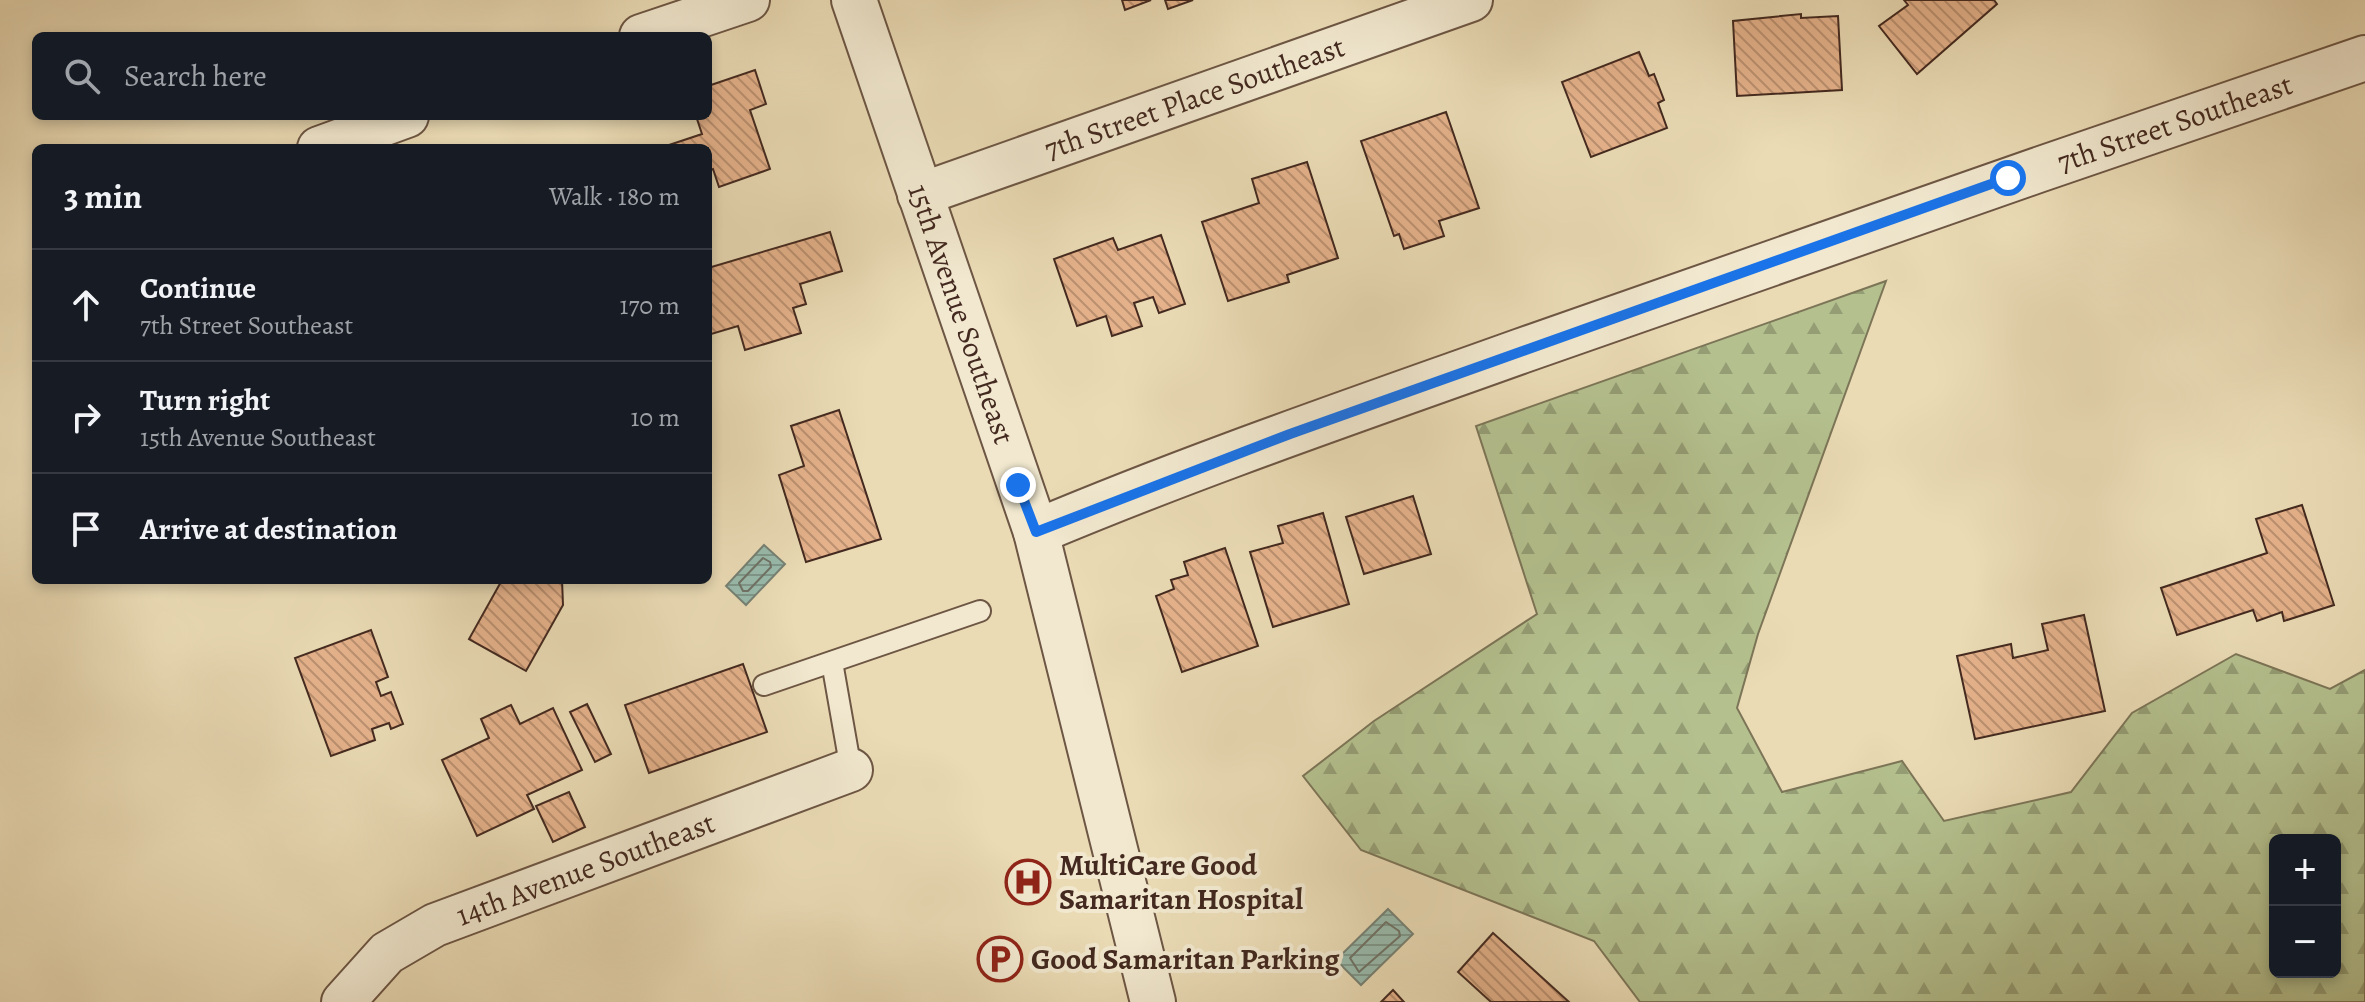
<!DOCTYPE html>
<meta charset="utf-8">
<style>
body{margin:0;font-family:Alegreya,serif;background:#20242c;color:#f1f3f6}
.controls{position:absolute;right:24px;bottom:24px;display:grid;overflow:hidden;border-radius:12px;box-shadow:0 4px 12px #0003}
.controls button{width:72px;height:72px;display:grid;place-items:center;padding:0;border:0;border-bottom:2px solid #363941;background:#171b24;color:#f1f3f6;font:40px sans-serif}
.stop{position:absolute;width:24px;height:24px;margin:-18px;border:6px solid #1a73e8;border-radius:50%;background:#fff}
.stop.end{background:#1a73e8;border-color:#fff;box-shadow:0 2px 8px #0008}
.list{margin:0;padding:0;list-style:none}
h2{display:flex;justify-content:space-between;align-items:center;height:104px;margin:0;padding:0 32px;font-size:34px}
h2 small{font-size:26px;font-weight:400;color:#9ea1a6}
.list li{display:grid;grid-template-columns:52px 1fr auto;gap:24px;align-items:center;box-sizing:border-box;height:112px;padding:0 32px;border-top:2px solid #363941}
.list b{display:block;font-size:30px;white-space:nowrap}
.list p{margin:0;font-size:26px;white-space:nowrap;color:#9ea1a6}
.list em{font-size:26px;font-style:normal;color:#9ea1a6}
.icon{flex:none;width:44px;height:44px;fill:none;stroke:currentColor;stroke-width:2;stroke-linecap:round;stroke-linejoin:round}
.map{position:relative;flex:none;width:2365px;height:1002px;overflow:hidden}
.search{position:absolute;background:#171b24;box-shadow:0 4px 12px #0003;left:32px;top:32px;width:680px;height:88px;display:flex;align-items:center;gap:20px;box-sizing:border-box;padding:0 28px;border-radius:12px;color:#9ea1a6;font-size:30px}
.panel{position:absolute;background:#171b24;box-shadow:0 4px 12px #0003;left:32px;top:144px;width:680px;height:440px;border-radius:12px}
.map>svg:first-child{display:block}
</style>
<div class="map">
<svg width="2365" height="1002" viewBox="0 0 2365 1002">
<defs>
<pattern id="forest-firs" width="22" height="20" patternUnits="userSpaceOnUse" patternTransform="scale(2)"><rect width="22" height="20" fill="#b4c18f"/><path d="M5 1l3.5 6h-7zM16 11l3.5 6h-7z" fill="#949d74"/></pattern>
<pattern id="water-rules" width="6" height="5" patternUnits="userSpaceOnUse" patternTransform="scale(2)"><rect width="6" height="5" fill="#98bbad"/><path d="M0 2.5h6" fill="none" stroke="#7e988c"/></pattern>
<pattern id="building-back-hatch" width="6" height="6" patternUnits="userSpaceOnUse" patternTransform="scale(2)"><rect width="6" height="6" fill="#e5b28b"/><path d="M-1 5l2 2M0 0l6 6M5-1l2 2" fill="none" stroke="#bb9171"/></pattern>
</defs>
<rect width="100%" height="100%" fill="#eadbb5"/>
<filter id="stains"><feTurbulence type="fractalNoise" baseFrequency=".0025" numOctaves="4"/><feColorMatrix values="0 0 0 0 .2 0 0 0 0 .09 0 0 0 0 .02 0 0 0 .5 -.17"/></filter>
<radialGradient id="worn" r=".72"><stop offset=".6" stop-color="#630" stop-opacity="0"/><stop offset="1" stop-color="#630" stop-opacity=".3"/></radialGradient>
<!-- forest -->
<path fill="url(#forest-firs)" stroke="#7c7557" stroke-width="2" fill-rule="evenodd" d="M1886 281 1758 634 1737 708 1782 792 1902 761 1944 821 2071 792 2132 713 2236 654 2330 689 2365 670V1002H1640L1594 941 1361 850 1303 776 1374 721 1537 614 1476 426ZM2275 840H2335V972H2275Z"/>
<!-- water -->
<g fill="url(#water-rules)" stroke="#768174" stroke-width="2">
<polygon points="764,545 785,564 746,605 726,586"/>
<polygon points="1388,909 1413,934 1361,985 1336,960"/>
</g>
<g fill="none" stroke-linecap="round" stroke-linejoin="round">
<!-- shore -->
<g stroke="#6e7266" stroke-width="2">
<polygon points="763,558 770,562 771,567 748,591 743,591 739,583"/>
<polygon points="1386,922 1399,931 1400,936 1359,972 1350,958"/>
</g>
</g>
<!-- building -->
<g fill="url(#building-back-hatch)" stroke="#43291f" stroke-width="2">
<polygon points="1122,0 1151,0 1125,10"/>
<polygon points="1165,0 1193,0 1168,9"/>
<polygon points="1904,0 1994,0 1997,4 1917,74 1879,26 1908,5"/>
<polygon points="1801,14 1801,18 1838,16 1842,90 1737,96 1733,21"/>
<polygon points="1639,52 1649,76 1654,74 1664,100 1658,103 1667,128 1591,157 1562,82"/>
<polygon points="755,70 766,104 750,110 770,169 719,187 713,169 708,171 708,148 660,148 702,134 696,116 708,116 708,86"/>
<polygon points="1446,112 1479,208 1439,221 1444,236 1404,249 1399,234 1394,236 1361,141"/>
<polygon points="1307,162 1338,258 1287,275 1289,282 1228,301 1202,222 1259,203 1252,179"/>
<polygon points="830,232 842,271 800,284 806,304 793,308 801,333 745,350 738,326 708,335 708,268"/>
<polygon points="1161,235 1185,304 1159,313 1153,297 1134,303 1142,326 1112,336 1106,316 1077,326 1054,259 1113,238 1118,250"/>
<polygon points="839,410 881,539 806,562 779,475 804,466 791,426"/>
<polygon points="1413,496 1431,554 1364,574 1346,517"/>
<polygon points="2302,505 2334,605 2284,621 2282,612 2257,621 2253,610 2177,635 2161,588 2267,553 2256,519"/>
<polygon points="1323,513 1349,604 1273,627 1250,552 1283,543 1278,526"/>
<polygon points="1225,548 1258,646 1182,672 1156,596 1174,589 1171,580 1188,575 1184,562"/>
<polygon points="502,580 562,580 563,605 526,671 469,639"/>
<polygon points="2084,615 2105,711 1975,739 1957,656 2011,644 2013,658 2048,650 2042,624"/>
<polygon points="371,630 388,677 376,682 381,696 391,692 403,724 391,729 389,723 372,729 375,740 331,756 295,658"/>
<polygon points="743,664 767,732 649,773 625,705"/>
<polygon points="587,704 611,754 595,762 570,712"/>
<polygon points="511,705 520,724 553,708 582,770 527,795 534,809 477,836 442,760 489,738 481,719"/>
<polygon points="569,792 585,827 553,842 536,806"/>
<polygon points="1493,933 1569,1002 1491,1002 1458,972"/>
<polygon points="1393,990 1404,1002 1381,1002"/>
</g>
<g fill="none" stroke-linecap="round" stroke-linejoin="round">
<!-- service casing -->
<g stroke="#6d5644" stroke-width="24">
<g id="service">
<polyline points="832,662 851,770"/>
<polyline points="764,685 980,611"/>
</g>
</g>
<!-- minor casing -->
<g stroke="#6d5644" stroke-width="46">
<g id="minor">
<polyline points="641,36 748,0"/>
<polyline points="319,148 407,116"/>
<path id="s1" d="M919 195 1471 0"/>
<path id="s2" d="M343 1002 387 953 435 925 851 770"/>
</g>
</g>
<!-- tertiary casing -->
<g stroke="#6d5644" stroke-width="48">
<g id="tertiary">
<path id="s3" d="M854 0 1036 532 1153 1002"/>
<path id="s4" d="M1036 532C1195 465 1359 409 1521 351 1802 251 2083 154 2365 58"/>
</g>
</g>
<!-- service -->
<use href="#service" stroke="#f1e8cf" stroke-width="20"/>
<!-- minor -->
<use href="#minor" stroke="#f1e8cf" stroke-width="42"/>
<!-- tertiary -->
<use href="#tertiary" stroke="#f1e8cf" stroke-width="44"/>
</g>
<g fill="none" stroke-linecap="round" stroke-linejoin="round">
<!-- route -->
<polyline stroke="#1a73e8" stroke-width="10" points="1018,485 1036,532 1290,434 2008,178"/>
</g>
<!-- icons -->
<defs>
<g id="hospital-ring" transform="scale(2.3)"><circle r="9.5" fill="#f1e8cf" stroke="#8f2418" stroke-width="1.5"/><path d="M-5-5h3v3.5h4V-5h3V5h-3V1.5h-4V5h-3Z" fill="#8f2418"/></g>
<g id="parking-ring" transform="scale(2.3)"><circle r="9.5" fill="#f1e8cf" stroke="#8f2418" stroke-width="1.5"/><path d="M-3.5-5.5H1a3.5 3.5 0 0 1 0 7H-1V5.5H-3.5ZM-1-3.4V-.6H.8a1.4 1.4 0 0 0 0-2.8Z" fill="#8f2418"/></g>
</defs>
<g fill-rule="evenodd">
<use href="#hospital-ring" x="1028" y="882"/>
<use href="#parking-ring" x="1000" y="959"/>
</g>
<g text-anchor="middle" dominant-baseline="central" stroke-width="8" stroke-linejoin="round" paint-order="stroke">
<!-- street labels -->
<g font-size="30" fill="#43291f" stroke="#f1e8cf">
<text stroke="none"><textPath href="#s1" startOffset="292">7th Street Place Southeast</textPath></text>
<text stroke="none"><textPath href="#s4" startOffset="1210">7th Street Southeast</textPath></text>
<text stroke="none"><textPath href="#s3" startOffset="332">15th Avenue Southeast</textPath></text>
<text stroke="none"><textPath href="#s2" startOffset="282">14th Avenue Southeast</textPath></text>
</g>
<!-- poi labels -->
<g font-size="30" font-weight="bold" fill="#43291f" stroke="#f1e8cf" text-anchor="start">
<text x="1059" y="865">MultiCare Good<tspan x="1059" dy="34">Samaritan Hospital</tspan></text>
<text x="1031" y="959">Good Samaritan Parking</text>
</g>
</g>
<rect width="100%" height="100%" filter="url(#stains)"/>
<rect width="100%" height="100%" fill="url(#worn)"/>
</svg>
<div class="controls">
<button>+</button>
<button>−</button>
</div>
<div class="stop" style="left:2008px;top:178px"></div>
<div class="stop end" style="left:1018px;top:485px"></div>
<div class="search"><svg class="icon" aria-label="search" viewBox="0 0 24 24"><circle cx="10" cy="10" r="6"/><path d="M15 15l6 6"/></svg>Search here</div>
<section class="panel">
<h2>3 min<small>Walk · 180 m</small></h2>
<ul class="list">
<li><svg class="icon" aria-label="ahead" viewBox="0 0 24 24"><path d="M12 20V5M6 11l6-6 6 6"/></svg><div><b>Continue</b><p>7th Street Southeast</p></div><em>170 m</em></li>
<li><svg class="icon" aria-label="right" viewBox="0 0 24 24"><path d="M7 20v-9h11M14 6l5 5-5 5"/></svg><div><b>Turn right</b><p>15th Avenue Southeast</p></div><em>10 m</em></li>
<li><svg class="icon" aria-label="arrive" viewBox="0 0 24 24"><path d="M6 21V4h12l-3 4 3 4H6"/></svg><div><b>Arrive at destination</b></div></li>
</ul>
</section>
</div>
